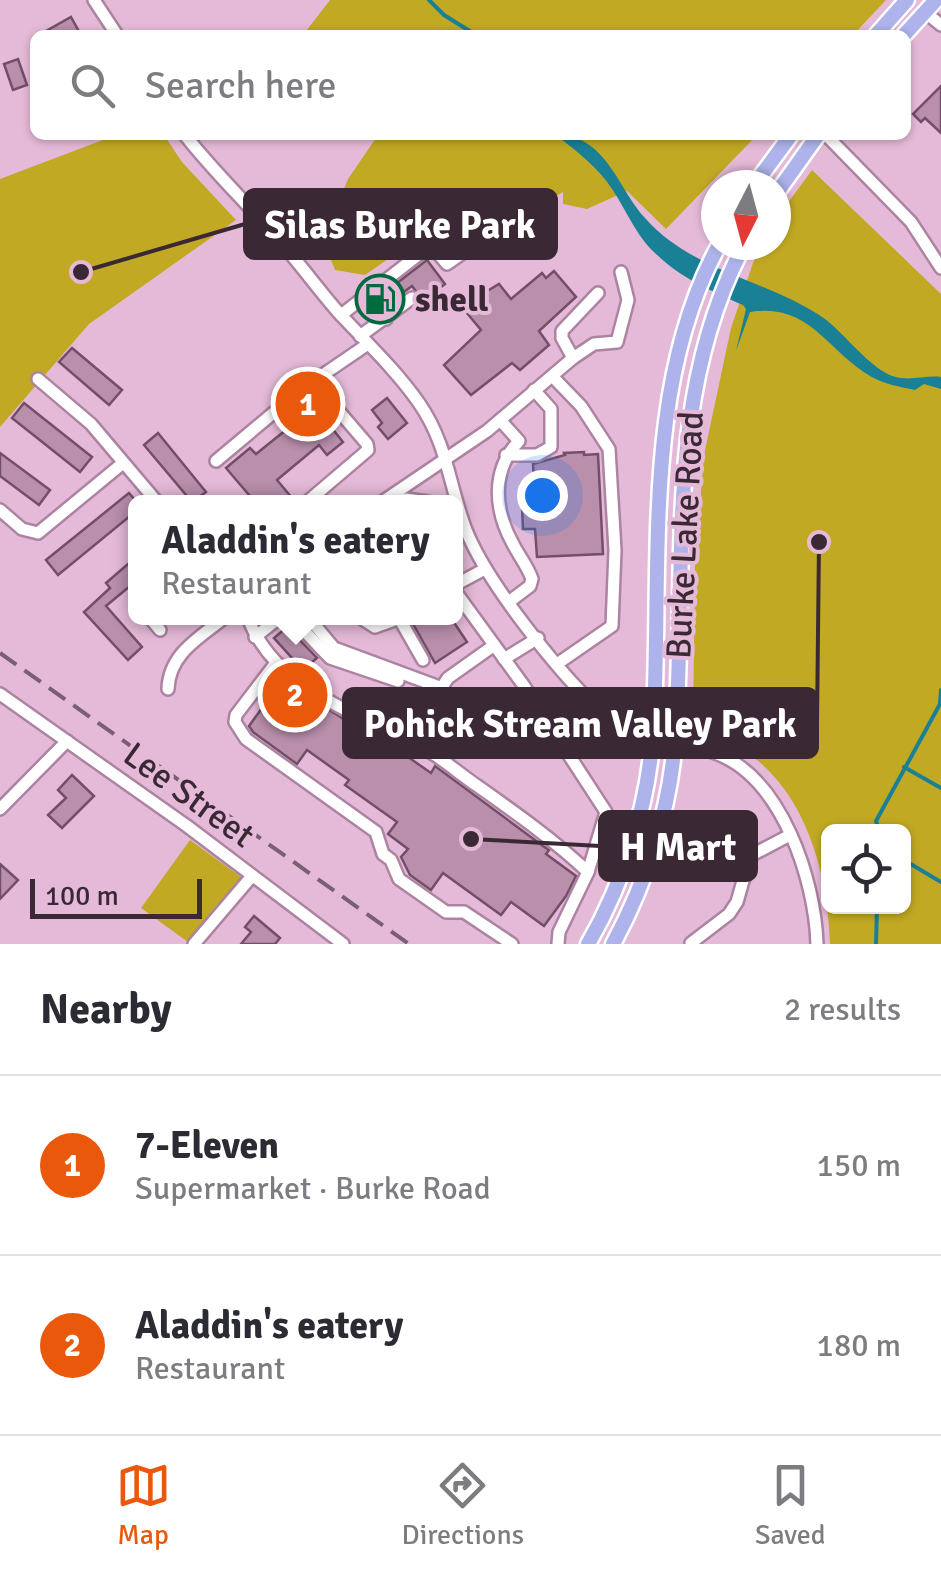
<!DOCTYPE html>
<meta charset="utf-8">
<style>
body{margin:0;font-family:Signika,sans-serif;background:#f2f2f3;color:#2b2b33}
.controls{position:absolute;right:30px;bottom:30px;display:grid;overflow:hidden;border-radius:15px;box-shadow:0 2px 8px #0004}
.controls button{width:90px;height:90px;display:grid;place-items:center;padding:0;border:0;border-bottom:2px solid #e1e1e2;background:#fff;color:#2b2b33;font:50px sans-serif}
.compass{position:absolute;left:701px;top:170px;width:90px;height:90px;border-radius:50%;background:#fff;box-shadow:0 2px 8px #0004;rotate:186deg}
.scale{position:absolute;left:30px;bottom:25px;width:172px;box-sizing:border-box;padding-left:10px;border:5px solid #3a2935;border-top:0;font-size:28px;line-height:35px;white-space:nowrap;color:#3a2935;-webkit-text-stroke:8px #e5bad8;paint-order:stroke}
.you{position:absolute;left:542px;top:495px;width:35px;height:35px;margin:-25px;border:8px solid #fff;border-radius:50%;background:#1a73e8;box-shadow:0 0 0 15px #1a73e833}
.badge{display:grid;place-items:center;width:65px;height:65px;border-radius:50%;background:#ea580c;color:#fff;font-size:32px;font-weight:700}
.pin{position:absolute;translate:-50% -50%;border:5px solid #fff;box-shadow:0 2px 10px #0006}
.popup{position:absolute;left:128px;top:495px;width:335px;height:130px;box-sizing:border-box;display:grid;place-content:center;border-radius:15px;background:#fff;filter:drop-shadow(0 2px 8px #0005);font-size:32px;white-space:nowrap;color:#7c7c81}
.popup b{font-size:38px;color:#2b2b33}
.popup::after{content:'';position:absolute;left:50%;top:100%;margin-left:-20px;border:20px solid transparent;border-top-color:#fff}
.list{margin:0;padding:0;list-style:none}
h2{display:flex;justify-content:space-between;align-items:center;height:130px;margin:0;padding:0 40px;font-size:42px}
h2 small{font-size:32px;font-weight:400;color:#7c7c81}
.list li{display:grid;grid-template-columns:65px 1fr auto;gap:30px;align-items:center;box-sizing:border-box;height:180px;padding:0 40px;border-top:2px solid #e1e1e2}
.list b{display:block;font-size:38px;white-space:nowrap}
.list p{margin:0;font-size:32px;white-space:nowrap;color:#7c7c81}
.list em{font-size:32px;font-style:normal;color:#7c7c81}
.icon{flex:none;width:55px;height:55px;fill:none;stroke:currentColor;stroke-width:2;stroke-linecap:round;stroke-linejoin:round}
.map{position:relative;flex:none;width:941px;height:944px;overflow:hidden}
.search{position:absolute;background:#fff;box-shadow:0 2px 8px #0004;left:30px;right:30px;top:30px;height:110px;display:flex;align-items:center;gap:25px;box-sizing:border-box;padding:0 35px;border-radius:15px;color:#7c7c81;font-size:38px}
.sheet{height:490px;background:#fff}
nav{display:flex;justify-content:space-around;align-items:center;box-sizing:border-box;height:140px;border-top:2px solid #e1e1e2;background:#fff;font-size:28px;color:#7c7c81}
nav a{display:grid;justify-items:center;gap:5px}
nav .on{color:#ea580c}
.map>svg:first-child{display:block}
</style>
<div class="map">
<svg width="941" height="944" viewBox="0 0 941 944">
<rect width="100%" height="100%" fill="#e5bad8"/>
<!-- green -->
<g fill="#c2a923" fill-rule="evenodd">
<polygon points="330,0 886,0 853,35 402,35 385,30 361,35 303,35"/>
<polygon points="116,135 164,135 182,162 236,220 89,324 0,427 0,179"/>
<polygon points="378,135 757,135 666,229 627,191 587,209 563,204 563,192 509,225 444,220 365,275 335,270 323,240 348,179"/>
<path d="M812 170 941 294V944H830C828 877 808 798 752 756 735 743 704 739 693 721L695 563 704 455 731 328 753 263 762 245H776V219ZM828 832H904V906H828Z"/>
<polygon points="190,840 245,880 188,942 141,908"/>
</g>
<!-- water -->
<path fill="#1a8096" d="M556 135C607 135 617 188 646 219 693 272 769 280 825 319 845 334 873 372 896 377 911 381 926 375 941 377V389L924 384 915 390C900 387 884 384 870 376 826 350 810 303 750 312L736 351 746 309 743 305C711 291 681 278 656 254 636 236 627 211 612 189 598 167 576 151 556 135Z"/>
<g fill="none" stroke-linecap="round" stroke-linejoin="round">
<!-- stream -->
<g stroke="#1a8096" stroke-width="4">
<polyline points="429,0 444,15 476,35"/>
<polyline points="904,767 941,788"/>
<polyline points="880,832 876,821 940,704 941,690"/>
<polyline points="904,860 941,882"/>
<polyline points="876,944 877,906"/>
</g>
</g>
<!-- building -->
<g fill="#b98fac" stroke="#734e69" stroke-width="2.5">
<polygon points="71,17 81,35 39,35"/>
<polygon points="18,59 27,85 13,90 4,64"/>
<polygon points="941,86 941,133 925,118 921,122 913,114"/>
<polygon points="427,260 445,284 423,301 412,286 386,305 379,297"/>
<polygon points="554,271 576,297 539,331 549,345 520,370 512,363 471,395 444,365 481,330 466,312 477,303 474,299 499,284 511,299 542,273 546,278"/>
<polygon points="72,348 122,390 109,405 59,362"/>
<polygon points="307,397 343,442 327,455 319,445 277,480 292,498 286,502 255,502 226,468 250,448 256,454 297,421 290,412"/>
<polygon points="387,398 407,423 388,439 378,427 382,423 372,410"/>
<polygon points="24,403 92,457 80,472 12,418"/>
<polygon points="158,433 206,492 192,502 144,445"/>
<polygon points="584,452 584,455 598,454 603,554 537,557 535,529 523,529 521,485 534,485 533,464 565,455 564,453"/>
<polygon points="0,453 50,490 39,505 0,476"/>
<polygon points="129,493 135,500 135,512 58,575 46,560"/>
<polygon points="135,558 135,582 106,606 142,647 128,660 84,612 110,588 106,583"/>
<polygon points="419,618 451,618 467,642 435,663 412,622"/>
<polygon points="287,627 317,658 303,670 274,638"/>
<polygon points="282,680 375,739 378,736 431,773 435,766 543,846 549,850 546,854 576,876 566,896 544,926 511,902 501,915 443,873 431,890 410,875 401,857 408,849 388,834 397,822 345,785 349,780 307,750 297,764 253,732 249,726"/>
<polygon points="72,775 94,796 62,828 48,815 66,798 58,790"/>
<polygon points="696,833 729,846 717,879 683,866"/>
<polygon points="0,864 18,880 0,899"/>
<polygon points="254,916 280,938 275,944 241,944 251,932 245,927"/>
</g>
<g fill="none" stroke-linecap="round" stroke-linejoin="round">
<!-- minor casing -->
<g stroke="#ac83a0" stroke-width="16">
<g id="minor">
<polyline points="94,0 117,35"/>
<polyline points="925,12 941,25"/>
<path d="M185 135C213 171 246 202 276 237 298 261 317 288 339 313 366 342 396 370 419 403 448 445 449 486 466 530 486 581 556 669 596 707 627 737 676 738 715 753 782 777 815 880 817 944"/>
<polyline points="826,135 911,222 941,268"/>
<polyline points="520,249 539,231"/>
<polyline points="365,295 386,319"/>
<polyline points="341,315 431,245 447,264 474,245 461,227"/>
<polyline points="360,336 412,298"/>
<polyline points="573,358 562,338 562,331 598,293"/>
<polyline points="552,376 581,406 609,449 615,550 612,626 557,664"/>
<polyline points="38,379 91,424 157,502"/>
<path d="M500 420 519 441C491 470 494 510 513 544 519 556 528 567 532 579L530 586 510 601"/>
<polyline points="506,455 537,455 551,447 551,409 534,390"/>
<polyline points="216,461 302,389 368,344"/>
<polyline points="307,502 368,450 367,444 313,381"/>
<polyline points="382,502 487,431 573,358 594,344 617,342 628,300 621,272"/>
<polyline points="393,502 406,499 428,502"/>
<polyline points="0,510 22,529 38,533 123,463"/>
<polyline points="455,585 485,569"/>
<polyline points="455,591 524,686 606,812 588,872 559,932 558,944"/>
<polyline points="150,618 160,630"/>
<path d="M248 618C278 696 370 715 435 755 450 765 464 777 479 787 517 814 554 840 588 872"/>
<polyline points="292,618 330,658 398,681"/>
<polyline points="309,618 334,648 442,688"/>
<polyline points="361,618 375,627 400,618"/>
<polyline points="399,618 423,660"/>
<polyline points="255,637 279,618"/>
<polyline points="504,659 538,638"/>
<polyline points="275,664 236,715 235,722 246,739 376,832 383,854 391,860 399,879 446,912 464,912 512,944"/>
<path d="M168 689C169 654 199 638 224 618"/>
<polyline points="0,694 187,826 343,944"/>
<polyline points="406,741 448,678 493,646"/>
<polyline points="0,809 67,741"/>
<polyline points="691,943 729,914 737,902 750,856 790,835"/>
<polyline points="194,944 252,876"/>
</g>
</g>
<!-- major casing -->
<g stroke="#fff" stroke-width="19">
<g id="major">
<polyline points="876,35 907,0"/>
<polyline points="904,35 936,0"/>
<polyline points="754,185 791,135"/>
<polyline points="776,194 818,135"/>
<path d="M588 944C624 882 648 806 653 733 663 575 640 389 719 245"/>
<path d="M613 944C646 883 670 810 675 740 688 573 662 400 744 245"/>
</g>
</g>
<!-- minor -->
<use href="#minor" stroke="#fff" stroke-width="11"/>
<!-- major -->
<use href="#major" stroke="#aeb4eb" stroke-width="14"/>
<!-- rail -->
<polyline stroke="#7a5f72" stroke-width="4" stroke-dasharray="20 10" stroke-linecap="butt" points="0,653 409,944"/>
</g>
<!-- icons -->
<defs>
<g id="fuel-ring" transform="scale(2.5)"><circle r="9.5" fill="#e5bad8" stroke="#026a3f" stroke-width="1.5"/><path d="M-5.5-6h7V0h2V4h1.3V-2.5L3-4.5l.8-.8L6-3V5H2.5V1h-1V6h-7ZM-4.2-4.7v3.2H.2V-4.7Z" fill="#026a3f"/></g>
</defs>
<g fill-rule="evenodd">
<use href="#fuel-ring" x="380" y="299"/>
</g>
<g text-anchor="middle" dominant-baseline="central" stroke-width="8" stroke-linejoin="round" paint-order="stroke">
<!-- poi labels -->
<g font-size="35" font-weight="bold" fill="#3a2935" stroke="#e5bad8" text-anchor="start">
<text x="415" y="299">shell</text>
</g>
<!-- street labels -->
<g font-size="35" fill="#3a2935" stroke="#e5bad8">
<text transform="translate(685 535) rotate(-87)">Burke Lake Road</text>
<text transform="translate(189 795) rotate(36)">Lee Street</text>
</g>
</g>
<!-- callouts -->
<path fill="none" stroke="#3a2935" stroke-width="4" d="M81 272L245 224M819 542L817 723M471 839L600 846"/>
<g fill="#3a2935" stroke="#e5bad8" stroke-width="4">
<circle cx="81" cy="272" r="10"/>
<circle cx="819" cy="542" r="10"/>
<circle cx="471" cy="839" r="10"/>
</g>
<g fill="#3a2935" stroke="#3a2935" stroke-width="4">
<rect x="245" y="190" width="311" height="68" rx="10"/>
<rect x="344" y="689" width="473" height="68" rx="10"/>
<rect x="600" y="812" width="156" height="68" rx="10"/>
</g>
<g font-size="38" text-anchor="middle" font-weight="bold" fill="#fff">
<text x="400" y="238">Silas Burke Park</text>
<text x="580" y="737">Pohick Stream Valley Park</text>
<text x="678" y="860">H Mart</text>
</g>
</svg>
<div class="controls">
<button><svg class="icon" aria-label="locate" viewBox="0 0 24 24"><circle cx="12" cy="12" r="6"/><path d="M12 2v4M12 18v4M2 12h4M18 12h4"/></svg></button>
</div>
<svg class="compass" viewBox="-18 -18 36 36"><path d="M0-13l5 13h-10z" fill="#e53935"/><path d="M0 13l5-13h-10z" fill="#7c7c81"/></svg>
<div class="scale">100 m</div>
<div class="you"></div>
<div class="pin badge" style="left:308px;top:404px">1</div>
<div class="pin badge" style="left:295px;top:695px">2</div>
<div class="popup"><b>Aladdin's eatery</b>Restaurant</div>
<div class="search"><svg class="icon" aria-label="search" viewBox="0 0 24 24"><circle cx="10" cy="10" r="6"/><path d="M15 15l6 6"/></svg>Search here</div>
</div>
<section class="sheet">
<h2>Nearby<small>2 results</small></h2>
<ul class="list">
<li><span class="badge">1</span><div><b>7-Eleven</b><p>Supermarket · Burke Road</p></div><em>150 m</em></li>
<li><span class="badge">2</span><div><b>Aladdin's eatery</b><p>Restaurant</p></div><em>180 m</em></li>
</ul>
</section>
<nav>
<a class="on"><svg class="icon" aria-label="map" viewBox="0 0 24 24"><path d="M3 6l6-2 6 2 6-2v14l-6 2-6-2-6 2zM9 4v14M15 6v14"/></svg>Map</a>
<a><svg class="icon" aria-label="directions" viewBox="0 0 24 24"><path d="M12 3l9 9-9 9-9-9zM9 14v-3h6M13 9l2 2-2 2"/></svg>Directions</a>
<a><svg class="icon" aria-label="saved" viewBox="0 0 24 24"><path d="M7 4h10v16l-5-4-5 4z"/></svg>Saved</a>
</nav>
